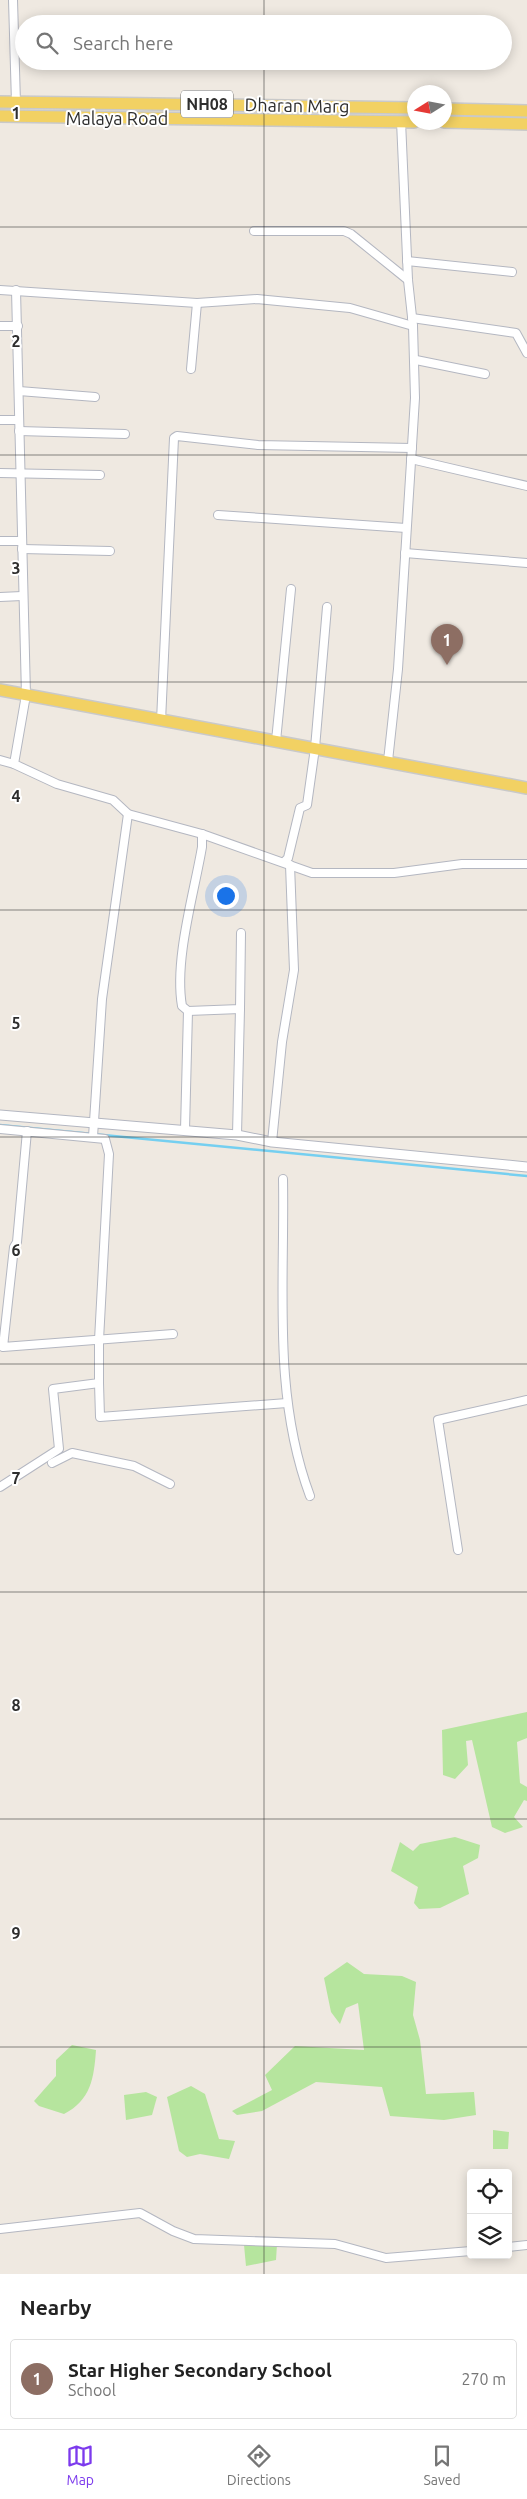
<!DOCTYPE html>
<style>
body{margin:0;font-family:Ubuntu,sans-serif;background:#f6f6f6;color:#222}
.controls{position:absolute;right:15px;bottom:15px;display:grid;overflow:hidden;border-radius:5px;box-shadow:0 2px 12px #0003}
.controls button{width:45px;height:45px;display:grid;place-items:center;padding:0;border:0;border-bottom:1px solid #e0e0e0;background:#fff;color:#222;font:25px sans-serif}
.compass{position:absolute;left:407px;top:85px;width:45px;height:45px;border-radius:50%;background:#fff;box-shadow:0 2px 12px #0003;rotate:259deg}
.you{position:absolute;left:225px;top:895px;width:18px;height:18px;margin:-12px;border:4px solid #fff;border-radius:50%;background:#1a73e8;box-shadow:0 0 0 8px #1a73e833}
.badge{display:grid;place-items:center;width:32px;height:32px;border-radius:50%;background:#7c3aed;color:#fff;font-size:16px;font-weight:700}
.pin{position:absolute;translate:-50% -41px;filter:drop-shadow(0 1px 2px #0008)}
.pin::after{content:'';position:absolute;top:26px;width:18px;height:15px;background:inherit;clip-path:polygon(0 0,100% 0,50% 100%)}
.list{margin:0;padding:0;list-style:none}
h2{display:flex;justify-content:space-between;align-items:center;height:65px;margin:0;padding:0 20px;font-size:21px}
h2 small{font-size:16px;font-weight:400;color:#767676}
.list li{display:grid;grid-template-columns:32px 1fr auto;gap:15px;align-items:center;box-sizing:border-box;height:80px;margin:0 10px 10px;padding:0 10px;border:1px solid #e0e0e0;border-radius:5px}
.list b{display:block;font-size:19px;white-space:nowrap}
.list p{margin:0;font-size:16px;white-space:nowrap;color:#767676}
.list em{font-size:16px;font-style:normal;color:#767676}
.icon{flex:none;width:28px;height:28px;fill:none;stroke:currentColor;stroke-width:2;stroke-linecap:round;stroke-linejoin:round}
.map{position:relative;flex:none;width:527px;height:2274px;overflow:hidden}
.search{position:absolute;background:#fff;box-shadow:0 2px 12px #0003;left:15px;right:15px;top:15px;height:55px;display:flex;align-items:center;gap:12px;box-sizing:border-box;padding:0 18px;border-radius:28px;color:#767676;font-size:19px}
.sheet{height:155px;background:#fff}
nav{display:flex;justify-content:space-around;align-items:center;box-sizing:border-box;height:70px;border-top:1px solid #e0e0e0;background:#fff;font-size:14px;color:#767676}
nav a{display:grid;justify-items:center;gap:2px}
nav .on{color:#7c3aed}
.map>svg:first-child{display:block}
</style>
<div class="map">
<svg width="527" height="2274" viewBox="0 0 527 2274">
<rect width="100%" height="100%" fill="#efe9e1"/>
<!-- green -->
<g fill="#b6e59e">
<polygon points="527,1712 527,1738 517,1742 520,1783 527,1787 527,1801 524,1800 514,1817 523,1827 505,1833 492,1827 472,1740 466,1741 468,1765 455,1779 443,1775 442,1730"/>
<polygon points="455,1837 480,1845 478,1858 463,1866 469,1894 440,1908 419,1909 414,1903 418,1887 391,1871 400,1842 413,1851 420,1844"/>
<polygon points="347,1962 364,1974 402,1976 416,1982 413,2015 420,2040 426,2094 474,2092 476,2115 444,2120 390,2116 382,2087 316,2082 262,2111 237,2115 232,2111 272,2090 265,2075 295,2046 364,2050 358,2003 346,2008 340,2024 331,2012 324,1978"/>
<path d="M72 2045 96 2050C94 2078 91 2100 64 2114L39 2106 34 2101 56 2076V2060Z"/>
<polygon points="191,2086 205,2094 219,2139 235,2141 229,2159 200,2154 187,2157 179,2151 167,2097"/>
<polygon points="146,2092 157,2097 152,2115 126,2120 124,2095"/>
<polygon points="493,2130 509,2132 508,2149 493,2149"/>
<polygon points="277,2244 276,2260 246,2266 244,2245"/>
</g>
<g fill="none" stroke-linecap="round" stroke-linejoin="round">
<!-- stream -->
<polyline stroke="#75cff0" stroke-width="2.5" points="0,1125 527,1176"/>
<!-- minor casing -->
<g stroke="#b4b7c1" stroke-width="10">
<g id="minor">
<polyline points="13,0 16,103"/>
<polyline points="401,121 408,280 413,326"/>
<polyline points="254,231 344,231 351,234 408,280"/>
<polyline points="407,261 512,272"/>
<polyline points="0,290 197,303 257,299 350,308 413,326 415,398 398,669 388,761"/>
<polyline points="16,290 26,695 14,764 57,784 113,800 128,814 202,834 312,873 394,873 462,864 527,864"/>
<polyline points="412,318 516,333 527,353"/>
<polyline points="0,326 18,326"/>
<polyline points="416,360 485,374"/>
<polyline points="191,369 197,303"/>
<polyline points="19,391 95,397"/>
<polyline points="0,420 19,420"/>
<polyline points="19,431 125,434"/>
<polyline points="411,459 527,486"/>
<polyline points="0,473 100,475"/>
<polyline points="218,515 406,528"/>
<polyline points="0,541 22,541"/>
<polyline points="22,549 110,551"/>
<polyline points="405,553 527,563"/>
<polyline points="0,597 22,596"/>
<polyline points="161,721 174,438 177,436 258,445 412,448"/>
<polyline points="276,741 291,589"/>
<polyline points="0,760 14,764"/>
<path d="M202 834V847C194 894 174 960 182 1006L188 1011 240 1009 241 933"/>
<polyline points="284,862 288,858 300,808 307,805 315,748 327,607"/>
<polyline points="0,1129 105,1139 109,1154 99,1340 99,1383 53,1389 59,1449 0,1487"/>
<polyline points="185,1130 188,1011"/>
<polyline points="27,1131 17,1242 14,1247 3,1347 173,1334"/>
<polyline points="237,1135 240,1009"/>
<polyline points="93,1137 102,999 128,814"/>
<polyline points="272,1142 282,1042 294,970 290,865"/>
<path d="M283 1179C285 1286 272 1394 310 1496"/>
<polyline points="99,1383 100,1417 287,1403"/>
<polyline points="52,1463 72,1453 134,1466 170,1484"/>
<polyline points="458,1550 438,1420 527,1400"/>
<polyline points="0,2229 140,2213 173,2231 194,2239 335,2244 386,2258 471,2251"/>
<polyline points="508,2247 527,2245"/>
</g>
</g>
<!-- tertiary casing -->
<g stroke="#b4b7c1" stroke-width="11">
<polyline id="tertiary" points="0,1115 237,1135 272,1142 527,1167"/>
</g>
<!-- primary casing -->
<g stroke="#c9c9c9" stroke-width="14">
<g id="primary">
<path d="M0 102C138 104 276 105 414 108"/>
<polyline points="444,109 527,111"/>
<path d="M0 116C138 117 276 119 414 122"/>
<polyline points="444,122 527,124"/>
<polyline points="0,690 527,788"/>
</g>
</g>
<!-- minor -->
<use href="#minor" stroke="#fff" stroke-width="8"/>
<!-- tertiary -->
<use href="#tertiary" stroke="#fff" stroke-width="9"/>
<!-- primary -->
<use href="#primary" stroke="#f2d163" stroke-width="11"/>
</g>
<!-- grid -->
<path fill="none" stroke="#2e2e2e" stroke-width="1" stroke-opacity="0.55" d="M264 0V24M264 61V2274M0 227H527M0 455H527M0 682H527M0 910H527M0 1137H527M0 1364H527M0 1592H527M0 1819H527M0 2047H527"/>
<g text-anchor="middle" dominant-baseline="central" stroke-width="4" stroke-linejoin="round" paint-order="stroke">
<!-- shield labels -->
<rect fill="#fff" stroke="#6d6d6d" stroke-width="1" x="181" y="90.5" width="52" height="27" rx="4"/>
<g font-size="16" font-weight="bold" fill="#2e2e2e">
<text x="207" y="104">NH08</text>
</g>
<!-- street labels -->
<g font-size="18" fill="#2e2e2e" stroke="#fff">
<text transform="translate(297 105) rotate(1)">Dharan Marg</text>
<text x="117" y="118">Malaya Road</text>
</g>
</g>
<g font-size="16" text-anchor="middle" font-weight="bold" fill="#2e2e2e" stroke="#fff" stroke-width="4" stroke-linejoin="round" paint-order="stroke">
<text x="16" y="119">1</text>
<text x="16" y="347">2</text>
<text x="16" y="574">3</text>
<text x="16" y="802">4</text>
<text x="16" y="1029">5</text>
<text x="16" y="1256">6</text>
<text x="16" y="1484">7</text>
<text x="16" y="1711">8</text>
<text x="16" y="1939">9</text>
</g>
</svg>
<div class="controls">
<button><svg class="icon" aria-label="locate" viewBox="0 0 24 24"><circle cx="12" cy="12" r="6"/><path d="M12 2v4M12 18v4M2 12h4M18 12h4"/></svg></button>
<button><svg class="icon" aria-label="layers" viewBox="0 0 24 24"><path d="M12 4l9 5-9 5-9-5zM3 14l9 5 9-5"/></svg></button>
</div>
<svg class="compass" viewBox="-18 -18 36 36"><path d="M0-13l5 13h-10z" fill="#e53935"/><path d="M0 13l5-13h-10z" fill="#767676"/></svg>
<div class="you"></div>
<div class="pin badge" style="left:447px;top:665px;background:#8d6e63">1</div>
<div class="search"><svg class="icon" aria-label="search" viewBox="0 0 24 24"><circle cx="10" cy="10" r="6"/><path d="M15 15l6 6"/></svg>Search here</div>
</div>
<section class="sheet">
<h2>Nearby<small></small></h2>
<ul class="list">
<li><span class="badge" style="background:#8d6e63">1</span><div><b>Star Higher Secondary School</b><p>School</p></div><em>270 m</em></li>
</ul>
</section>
<nav>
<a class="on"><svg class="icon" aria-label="map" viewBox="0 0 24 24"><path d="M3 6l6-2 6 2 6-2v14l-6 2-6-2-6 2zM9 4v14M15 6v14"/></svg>Map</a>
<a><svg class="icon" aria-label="directions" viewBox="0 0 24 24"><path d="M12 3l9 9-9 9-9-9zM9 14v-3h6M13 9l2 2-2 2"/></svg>Directions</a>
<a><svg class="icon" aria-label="saved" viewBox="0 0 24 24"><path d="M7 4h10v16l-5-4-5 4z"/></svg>Saved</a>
</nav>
